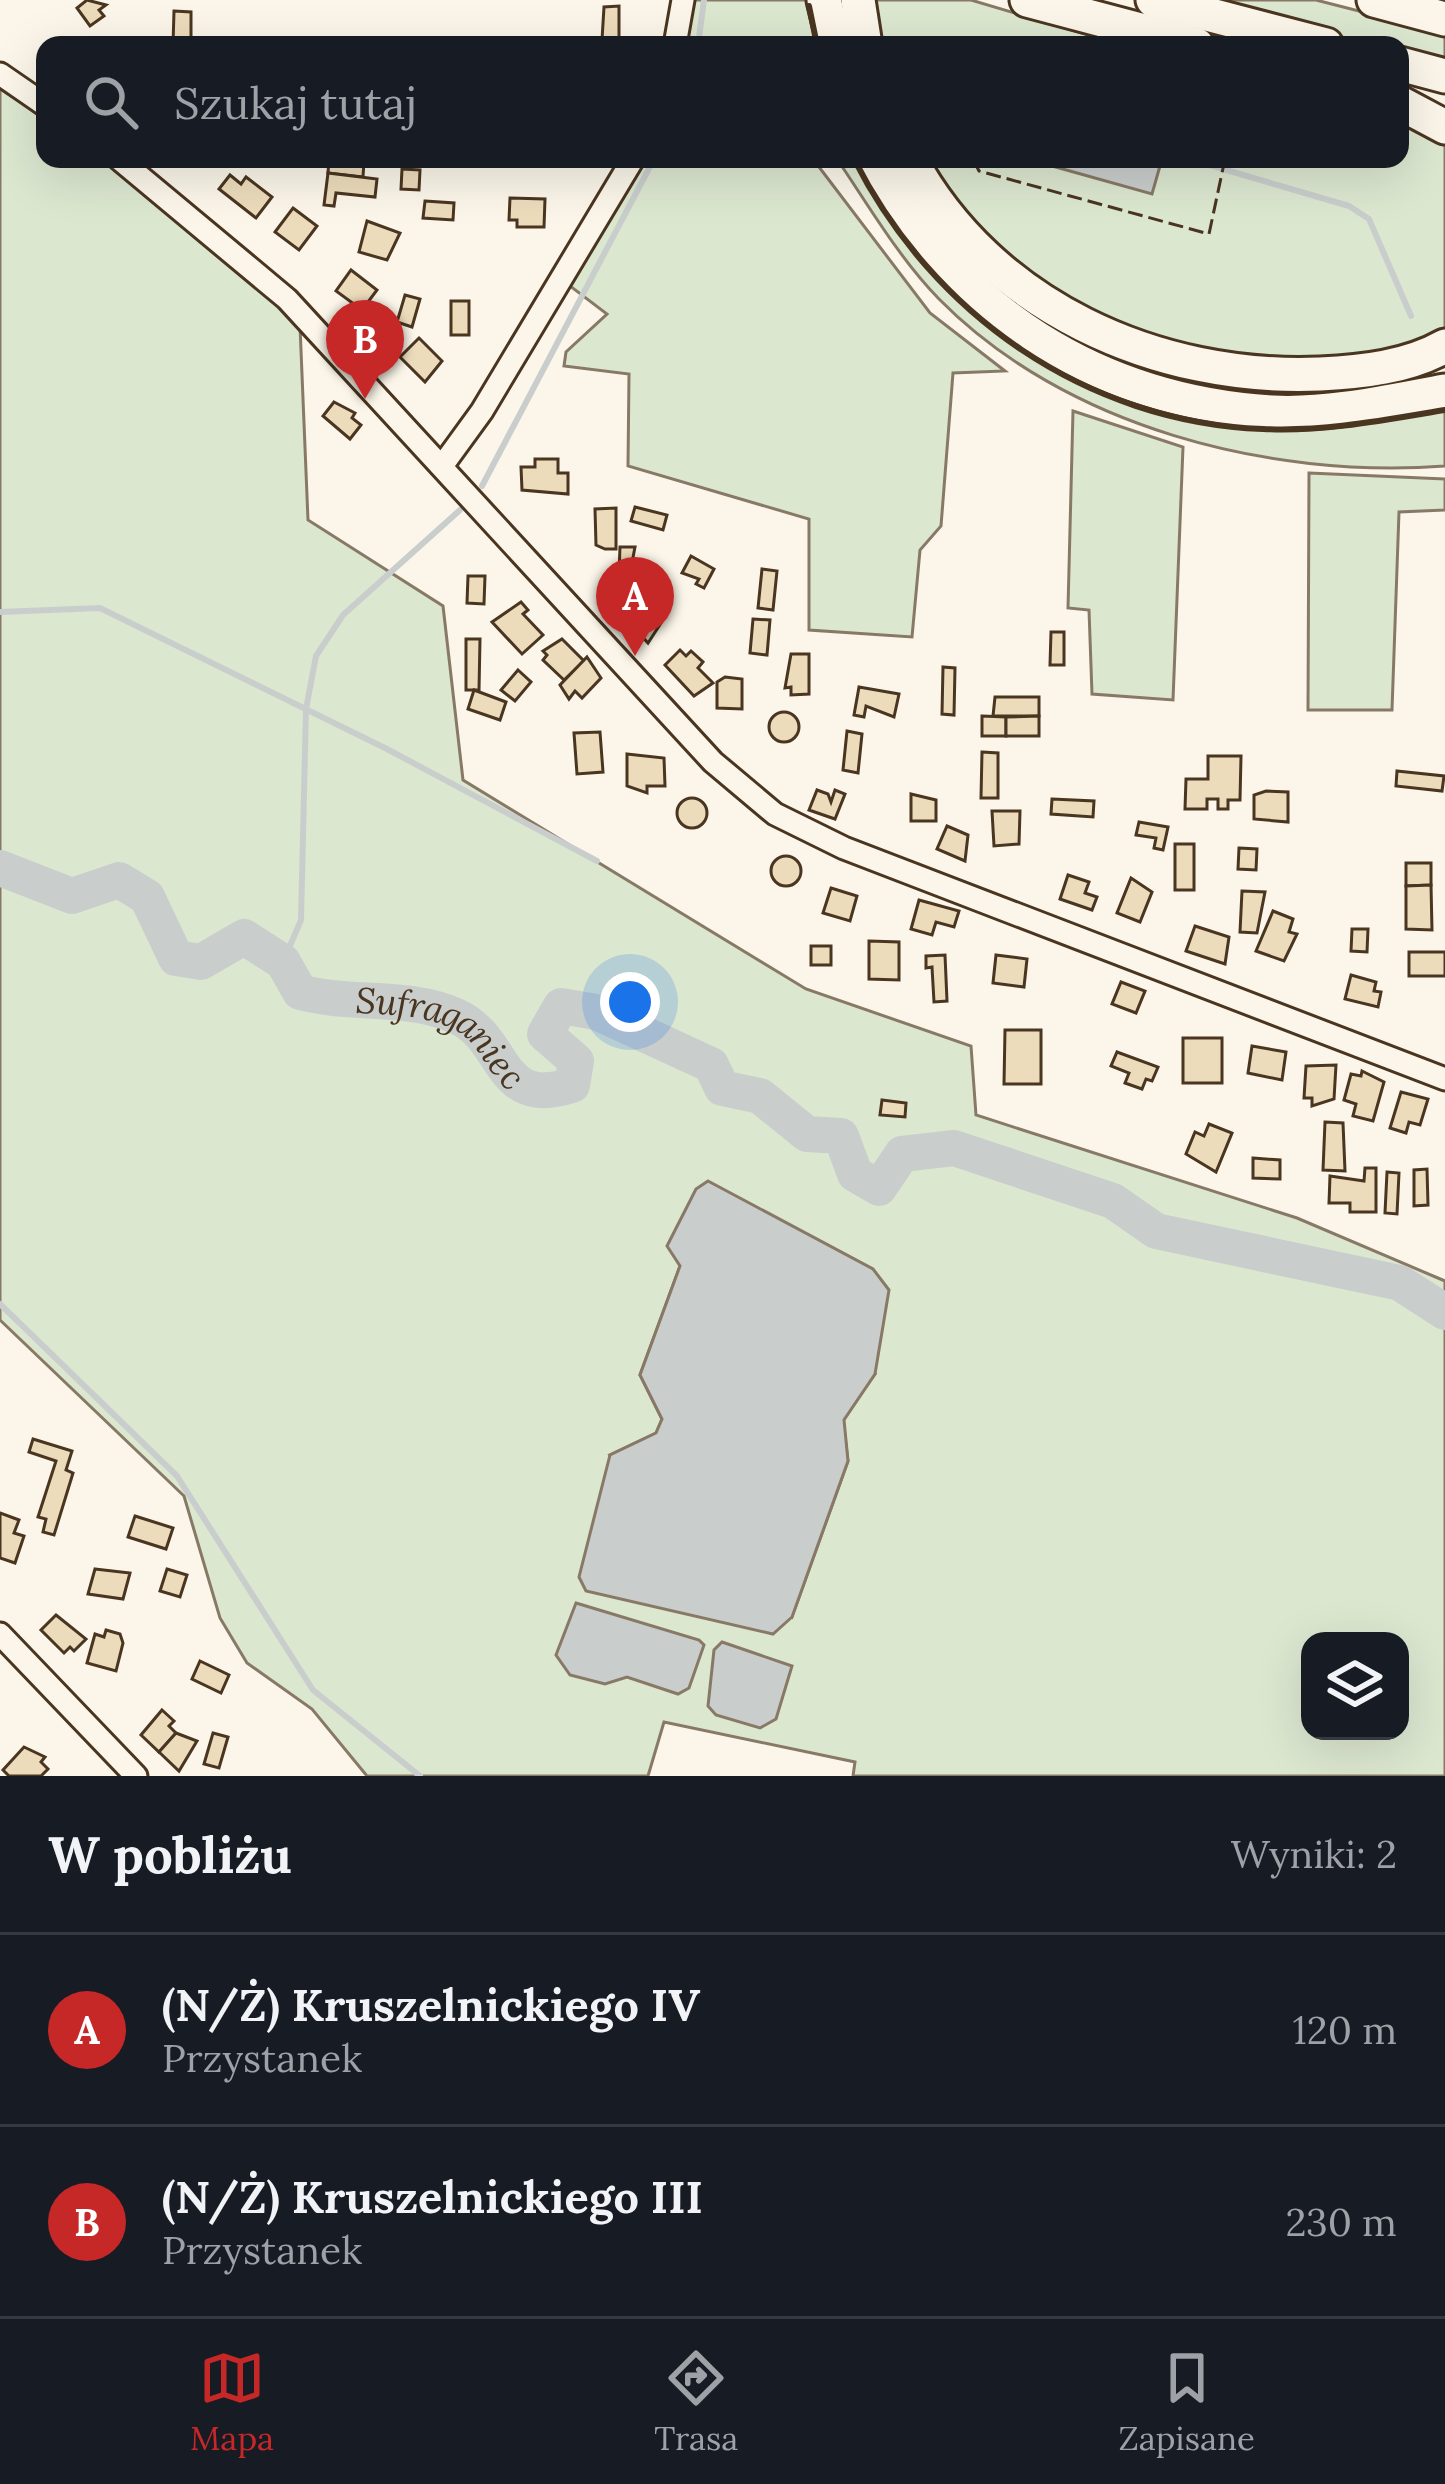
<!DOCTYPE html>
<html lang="pl">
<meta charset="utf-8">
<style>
body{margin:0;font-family:Lora,serif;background:#242831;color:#f1f3f6}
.controls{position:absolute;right:36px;bottom:36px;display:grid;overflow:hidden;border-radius:24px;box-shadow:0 12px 48px #0002}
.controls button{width:108px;height:108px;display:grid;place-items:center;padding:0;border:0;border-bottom:3px solid #363941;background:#171b24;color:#f1f3f6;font:60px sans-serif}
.you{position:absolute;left:630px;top:1002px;width:42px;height:42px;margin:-30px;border:9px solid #fff;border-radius:50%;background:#1a73e8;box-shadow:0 0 0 18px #1a73e833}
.badge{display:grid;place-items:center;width:78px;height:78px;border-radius:50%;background:#c62828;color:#fff;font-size:39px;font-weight:700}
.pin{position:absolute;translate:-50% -99px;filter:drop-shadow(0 3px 6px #0008)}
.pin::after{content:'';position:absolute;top:63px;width:42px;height:36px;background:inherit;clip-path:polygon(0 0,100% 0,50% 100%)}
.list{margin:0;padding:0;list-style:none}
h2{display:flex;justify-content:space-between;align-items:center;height:156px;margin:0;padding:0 48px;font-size:51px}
h2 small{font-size:39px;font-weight:400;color:#9ea1a6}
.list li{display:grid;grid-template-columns:78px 1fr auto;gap:36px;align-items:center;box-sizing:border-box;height:192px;padding:0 48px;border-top:3px solid #363941}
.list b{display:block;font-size:45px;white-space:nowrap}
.list p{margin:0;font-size:39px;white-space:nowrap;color:#9ea1a6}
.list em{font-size:39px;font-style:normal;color:#9ea1a6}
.icon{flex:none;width:66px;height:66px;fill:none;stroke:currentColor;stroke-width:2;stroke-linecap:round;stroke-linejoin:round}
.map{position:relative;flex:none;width:1445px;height:1776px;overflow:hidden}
.search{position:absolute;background:#171b24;box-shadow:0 12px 48px #0002;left:36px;right:36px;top:36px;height:132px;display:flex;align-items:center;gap:30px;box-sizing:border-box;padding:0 42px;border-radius:24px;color:#9ea1a6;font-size:45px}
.sheet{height:540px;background:#171b24}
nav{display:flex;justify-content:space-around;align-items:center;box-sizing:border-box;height:168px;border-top:3px solid #363941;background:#171b24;font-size:33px;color:#9ea1a6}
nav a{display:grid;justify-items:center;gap:6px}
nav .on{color:#c62828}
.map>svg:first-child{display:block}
</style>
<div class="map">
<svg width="1445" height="1776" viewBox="0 0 1445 1776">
<rect width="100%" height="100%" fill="#fbf6e9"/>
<!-- green -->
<g fill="#dce7d0" stroke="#887966" stroke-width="3" fill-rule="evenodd">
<polygon points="693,0 807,0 817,45 684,45"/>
<polygon points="875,0 971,0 1122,45 880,45"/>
<polygon points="1201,0 1316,0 1445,33 1445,64 1400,52 1400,45 1372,45"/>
<path d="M0 87 45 120V159H104L244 271 300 326 308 520 443 606 463 780 806 989 971 1046 976 1115 1297 1218 1445 1281V1776H853L855 1762 664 1722 648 1776H367L312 1709 247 1663 220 1618 184 1496 0 1320ZM680 1266 875 1374 843 1420 848 1461 792 1617 610 1455 656 1433 662 1419 640 1375ZM1310 1641H1400V1731H1310Z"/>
<polygon points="1400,118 1445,139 1445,332 1421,345 1335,363 1191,355 1046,290 970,221 925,159 1400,159"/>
<polygon points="643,159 813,159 930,313 1005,371 953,373 941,526 920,550 912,637 809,630 809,519 628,466 629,374 564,366 566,352 607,314 566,283"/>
<path d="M837 159H854C938 313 1083 423 1263 429 1324 431 1385 420 1445 408V466C1269 479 1065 427 939 299 899 258 869 206 837 159Z"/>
<polygon points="1073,411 1183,447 1173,700 1092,694 1089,610 1068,608"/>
<polygon points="1309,473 1445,479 1445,510 1399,512 1392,710 1308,710"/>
</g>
<!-- water -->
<g fill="#c9cecd" stroke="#887966" stroke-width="3">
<polygon points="1027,159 1162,159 1152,194"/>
<polygon points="708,1181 873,1269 889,1290 875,1374 844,1420 848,1461 792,1617 773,1634 586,1591 579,1577 610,1455 656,1433 662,1419 640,1375 680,1266 667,1246 696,1189"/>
<polygon points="576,1603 699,1640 704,1645 689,1688 678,1694 627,1677 605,1684 570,1675 556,1655"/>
<polygon points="722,1642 792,1666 776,1719 760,1728 716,1715 708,1706 714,1650"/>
</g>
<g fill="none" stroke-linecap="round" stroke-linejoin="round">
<!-- stream -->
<g stroke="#c9cecd" stroke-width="6">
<polyline points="698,45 704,0"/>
<polyline points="1189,159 1349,206 1369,219 1411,316"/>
<polyline points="482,486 654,159"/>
<polyline points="0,612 100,608 387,749 597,861"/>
<polyline points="283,962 301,920 306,709 316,656 343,615 460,510"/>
<polyline points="0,1304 177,1476 313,1690 420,1776"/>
</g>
<!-- river -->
<path stroke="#c9cecd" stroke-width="36" id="s1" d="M0 868 72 896 119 880 147 897 176 958 201 962 244 937 283 962 300 992C351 1006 406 994 456 1016 508 1039 496 1110 572 1085L576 1061 545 1034 561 1006 596 1012 711 1065 722 1088 760 1096 807 1134 841 1136 855 1174 879 1188 902 1154 954 1148 1113 1201 1156 1231 1400 1283 1445 1312"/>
</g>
<!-- building -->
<g fill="#ecdcbc" stroke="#4a3520" stroke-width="3">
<polygon points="87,0 106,5 99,10 104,16 90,26 77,8"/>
<polygon points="619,6 619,40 602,40 604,7"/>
<polygon points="174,11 191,12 191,45 173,45"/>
<polygon points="329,159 364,161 363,177 328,173"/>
<polygon points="402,169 420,170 419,190 401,189"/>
<polygon points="328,173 377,179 375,197 336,193 334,206 324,205"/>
<polygon points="230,175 241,184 246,177 272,197 256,218 219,189"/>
<polygon points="510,198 545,199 544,227 517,227 517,220 509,220"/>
<polygon points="425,201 454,203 453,220 423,218"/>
<polygon points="293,208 317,226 299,250 275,232"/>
<polygon points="367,221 400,233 387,260 359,252"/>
<polygon points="351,270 377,290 362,310 336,291"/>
<polygon points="405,295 420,299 412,327 397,322"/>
<rect x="451" y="301" width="18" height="34"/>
<polygon points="419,338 442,361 425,382 400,357"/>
<polygon points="334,402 355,413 352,418 361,425 350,439 323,416"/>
<polygon points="535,459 558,459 558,473 568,473 568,494 522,490 521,467 535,467"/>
<polygon points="635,507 667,515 663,530 631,521"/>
<polygon points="616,508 616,549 605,549 596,545 595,509"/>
<polygon points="620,547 635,547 630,573 619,573"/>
<polygon points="691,556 714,569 704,588 696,584 699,579 682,573"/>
<polygon points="762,569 777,571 773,610 758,608"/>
<polygon points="468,576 485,576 484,604 467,603"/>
<polygon points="521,602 528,610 523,614 543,635 522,654 492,622"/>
<polygon points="640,602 661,623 648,643 624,617"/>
<polygon points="753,619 770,620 767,655 750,653"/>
<polygon points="1051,632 1064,632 1064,665 1050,665"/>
<polygon points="466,639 480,639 479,690 466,690"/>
<polygon points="562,639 584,661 564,680 543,660 547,655 543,651"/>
<polygon points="680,650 686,656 691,651 703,662 698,668 713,683 694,696 665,665"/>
<polygon points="791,654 809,654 809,694 791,695 791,687 785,688"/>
<polygon points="587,657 601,678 582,698 575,691 569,699 560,685"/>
<polygon points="943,667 955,668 954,715 942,714"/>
<polygon points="518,670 531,682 515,701 501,690"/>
<polygon points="725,677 742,679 742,709 717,708 717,682"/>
<polygon points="859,687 899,694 894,717 866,706 864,717 854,715"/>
<polygon points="474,690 506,702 500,720 468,709"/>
<polygon points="995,697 1039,697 1039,716 993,716"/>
<circle cx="784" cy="727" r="15"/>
<polygon points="982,716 1006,717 1006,736 982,736"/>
<polygon points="1039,716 1039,736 1006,736 1006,717"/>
<polygon points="847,731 862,734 858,773 843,770"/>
<polygon points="600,732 603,772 577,774 574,733"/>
<polygon points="982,752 998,753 998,798 981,798"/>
<polygon points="627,754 664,758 665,786 647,786 647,793 627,786"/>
<polygon points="1208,756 1241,756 1240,800 1228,800 1228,809 1218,809 1218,799 1207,799 1207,809 1185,809 1186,779 1208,779"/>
<polygon points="1397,771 1444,776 1442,791 1396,786"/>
<polygon points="817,790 828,794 831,802 835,790 845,794 835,819 809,810"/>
<polygon points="1266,791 1288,792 1288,822 1254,819 1254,795"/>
<polygon points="911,794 936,800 936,821 911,821"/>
<circle cx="692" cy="813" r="15"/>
<polygon points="1052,799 1094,801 1093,817 1051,814"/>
<polygon points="992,811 1020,811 1019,844 994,846"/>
<polygon points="1139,822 1168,827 1163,850 1154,848 1156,838 1136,835"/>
<polygon points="947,826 968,835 965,861 937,849"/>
<rect x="1175" y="844" width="19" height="46"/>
<polygon points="1239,848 1257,849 1256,870 1238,869"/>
<circle cx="786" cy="871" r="15"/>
<polygon points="1406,863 1431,863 1431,885 1406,886"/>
<polygon points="1068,875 1089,882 1085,893 1097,897 1092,910 1060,899"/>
<polygon points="1131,878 1152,892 1140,922 1117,913"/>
<polygon points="1431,885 1432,930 1406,929 1406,886"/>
<polygon points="831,888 857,896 850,921 823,913"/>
<polygon points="1242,891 1265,892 1257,933 1240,932"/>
<polygon points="919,900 959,911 954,927 936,922 932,935 911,929"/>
<polygon points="1273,911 1293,919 1289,932 1297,934 1284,961 1256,951"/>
<polygon points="1195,926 1229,937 1225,964 1186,951"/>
<polygon points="1352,929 1368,929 1367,952 1351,951"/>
<polygon points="869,941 899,942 899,980 869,979"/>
<rect x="811" y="946" width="20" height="19"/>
<rect x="1409" y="952" width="36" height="24"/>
<polygon points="945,955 947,1001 934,1002 932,967 926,968 926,956"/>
<polygon points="996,955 1027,959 1024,987 993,983"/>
<polygon points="1351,975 1376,982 1374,991 1381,992 1378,1007 1345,999"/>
<polygon points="1121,982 1145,991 1136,1013 1112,1004"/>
<polygon points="1005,1030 1041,1030 1041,1084 1004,1084"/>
<rect x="1183" y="1038" width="39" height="45"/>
<polygon points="1252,1046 1286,1052 1282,1080 1248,1073"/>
<polygon points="1117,1052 1158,1067 1152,1081 1146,1079 1142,1089 1125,1083 1129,1073 1111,1066"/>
<polygon points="1336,1065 1334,1099 1312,1106 1312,1098 1304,1098 1306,1066"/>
<polygon points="1362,1071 1384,1082 1373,1121 1353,1116 1356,1104 1344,1100 1351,1074 1361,1076"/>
<polygon points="1401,1092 1428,1099 1420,1125 1409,1122 1406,1133 1390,1128"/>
<polygon points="882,1100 906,1103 905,1117 880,1115"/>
<polygon points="1325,1122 1343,1123 1345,1171 1323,1170"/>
<polygon points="1209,1124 1232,1133 1216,1172 1186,1154 1195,1132 1204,1136"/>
<polygon points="1253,1158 1280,1160 1280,1179 1253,1178"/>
<polygon points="1365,1168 1376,1168 1376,1212 1350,1212 1350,1203 1329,1203 1330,1176 1364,1181"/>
<polygon points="1427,1169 1428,1205 1414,1206 1414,1170"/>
<polygon points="1387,1172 1399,1173 1397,1214 1385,1213"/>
<polygon points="33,1439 72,1451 66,1470 73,1473 54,1535 43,1532 46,1519 38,1517 56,1461 29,1452"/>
<polygon points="0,1513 19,1520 14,1533 24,1536 15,1563 0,1558"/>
<polygon points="135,1516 173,1528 166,1549 128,1537"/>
<polygon points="95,1569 130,1573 123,1599 88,1594"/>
<polygon points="167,1569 187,1575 180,1597 160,1591"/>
<polygon points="56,1615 86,1639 74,1651 70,1647 64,1653 41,1630"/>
<polygon points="106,1630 120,1634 123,1643 116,1671 87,1663 95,1634 104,1637"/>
<polygon points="200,1661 229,1675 221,1693 192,1679"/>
<polygon points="162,1710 174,1721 169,1726 176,1733 159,1752 141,1735"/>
<polygon points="176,1733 197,1741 179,1771 159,1752"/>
<polygon points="213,1733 228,1737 219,1768 204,1764"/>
<polygon points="24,1747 45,1757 41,1762 48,1769 41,1776 9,1776 3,1770"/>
</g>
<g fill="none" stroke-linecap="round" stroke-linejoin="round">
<!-- minor casing -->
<g stroke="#4a3520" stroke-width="27">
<g id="minor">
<polyline points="675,45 683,0"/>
<polyline points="0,74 45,105"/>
<polyline points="119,159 287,299 713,762 775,814 844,848 1445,1079"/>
<polyline points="442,466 482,411 633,159"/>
<polyline points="0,1634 136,1776"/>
</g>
</g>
<!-- highway casing -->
<g stroke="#4a3520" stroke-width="39">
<g id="highway">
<polyline points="824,0 835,45"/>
<polyline points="858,0 865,45"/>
<polyline points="1027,0 1197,45"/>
<polyline points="1153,0 1326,45"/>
<polyline points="1374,0 1445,19"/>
<polyline points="1400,64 1445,76"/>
<polyline points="1400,103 1445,127"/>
<path d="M875 159C955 313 1100 401 1272 412 1329 415 1390 401 1445 391"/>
<path d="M910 159C990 307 1157 381 1320 374 1362 372 1408 367 1445 346"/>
</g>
</g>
<!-- minor -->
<use href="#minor" stroke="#fbf6e9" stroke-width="21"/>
<!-- highway -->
<use href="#highway" stroke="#fbf6e9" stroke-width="33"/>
<!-- fence -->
<polyline stroke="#4a3520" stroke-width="3" stroke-dasharray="15 6" stroke-linecap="butt" points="973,159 979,171 1209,234 1225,159"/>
<!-- wall -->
<g stroke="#4a3520" stroke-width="6">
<polyline points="809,6 817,45"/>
<path d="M854 159C933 315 1086 422 1263 429 1324 432 1385 420 1445 410"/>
</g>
</g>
<g text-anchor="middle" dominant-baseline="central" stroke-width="9" stroke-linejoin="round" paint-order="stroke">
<!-- water labels -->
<g font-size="36" font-style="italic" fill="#4a3520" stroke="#fbf6e9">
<text stroke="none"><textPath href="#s1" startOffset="537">Sufraganiec</textPath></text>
</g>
</g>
</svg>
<div class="controls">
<button><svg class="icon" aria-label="layers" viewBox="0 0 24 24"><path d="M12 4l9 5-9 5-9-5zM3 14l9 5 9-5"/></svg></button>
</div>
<div class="you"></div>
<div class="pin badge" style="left:635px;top:656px">A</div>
<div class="pin badge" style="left:365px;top:399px">B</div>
<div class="search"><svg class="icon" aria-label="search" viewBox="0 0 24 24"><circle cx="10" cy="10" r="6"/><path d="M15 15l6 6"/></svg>Szukaj tutaj</div>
</div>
<section class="sheet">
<h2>W pobliżu<small>Wyniki: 2</small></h2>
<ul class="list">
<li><span class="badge">A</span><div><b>(N/Ż) Kruszelnickiego IV</b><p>Przystanek</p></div><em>120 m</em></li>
<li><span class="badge">B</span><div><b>(N/Ż) Kruszelnickiego III</b><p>Przystanek</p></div><em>230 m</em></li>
</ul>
</section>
<nav>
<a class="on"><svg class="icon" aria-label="map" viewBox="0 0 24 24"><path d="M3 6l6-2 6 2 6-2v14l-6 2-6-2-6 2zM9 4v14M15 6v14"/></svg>Mapa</a>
<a><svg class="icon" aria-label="directions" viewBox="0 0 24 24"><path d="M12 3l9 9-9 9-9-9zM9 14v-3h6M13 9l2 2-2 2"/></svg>Trasa</a>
<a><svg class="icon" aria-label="saved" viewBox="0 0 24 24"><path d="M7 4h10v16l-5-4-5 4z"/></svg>Zapisane</a>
</nav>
